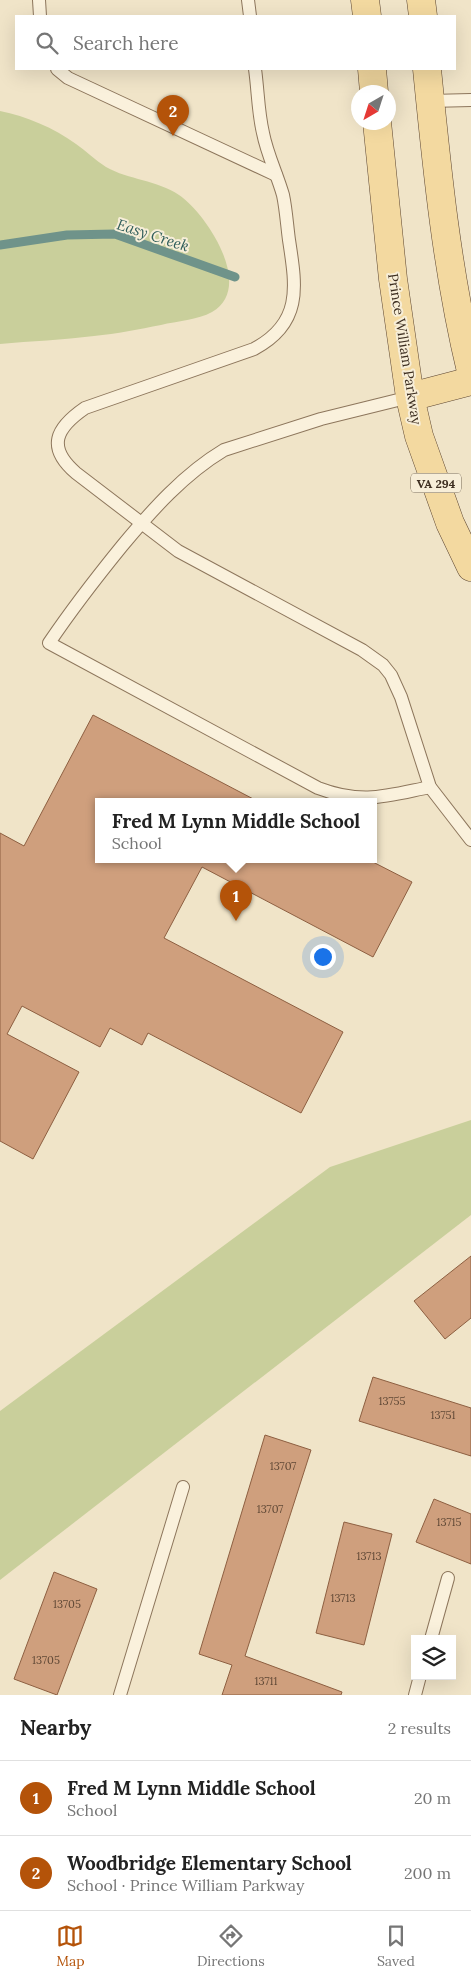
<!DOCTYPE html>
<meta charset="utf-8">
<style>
body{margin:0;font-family:Lora,serif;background:#f2f2f2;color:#222}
.controls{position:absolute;right:15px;bottom:15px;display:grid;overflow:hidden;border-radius:0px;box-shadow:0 5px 20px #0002}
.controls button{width:45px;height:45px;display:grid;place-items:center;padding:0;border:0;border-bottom:1px solid #e0e0e0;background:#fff;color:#222;font:25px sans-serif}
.compass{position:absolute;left:351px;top:85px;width:45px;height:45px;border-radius:50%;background:#fff;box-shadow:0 5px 20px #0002;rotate:219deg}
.you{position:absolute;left:322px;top:956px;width:18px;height:18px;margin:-12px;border:4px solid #fff;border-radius:50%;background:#1a73e8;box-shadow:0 0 0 8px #1a73e833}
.badge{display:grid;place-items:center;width:32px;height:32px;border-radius:50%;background:#b45309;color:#fff;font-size:16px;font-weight:700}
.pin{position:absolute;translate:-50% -41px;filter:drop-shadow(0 1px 2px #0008)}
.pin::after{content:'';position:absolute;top:26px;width:18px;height:15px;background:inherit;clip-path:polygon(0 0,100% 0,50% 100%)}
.popup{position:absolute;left:95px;top:798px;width:282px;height:65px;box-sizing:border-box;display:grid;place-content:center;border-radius:0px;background:#fff;filter:drop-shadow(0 1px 4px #0005);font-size:16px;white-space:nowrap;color:#767676}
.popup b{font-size:19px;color:#222}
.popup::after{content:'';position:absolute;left:50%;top:100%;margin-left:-10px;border:10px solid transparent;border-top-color:#fff}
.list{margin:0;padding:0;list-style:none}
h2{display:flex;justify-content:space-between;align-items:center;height:65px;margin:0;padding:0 20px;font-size:21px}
h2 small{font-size:16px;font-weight:400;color:#767676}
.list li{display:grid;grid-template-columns:32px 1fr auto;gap:15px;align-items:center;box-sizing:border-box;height:75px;padding:0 20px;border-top:1px solid #e0e0e0}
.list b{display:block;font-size:19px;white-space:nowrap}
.list p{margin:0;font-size:16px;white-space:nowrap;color:#767676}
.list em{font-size:16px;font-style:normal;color:#767676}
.icon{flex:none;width:28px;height:28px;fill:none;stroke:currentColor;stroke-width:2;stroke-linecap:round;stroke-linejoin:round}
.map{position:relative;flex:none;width:471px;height:1695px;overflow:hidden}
.search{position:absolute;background:#fff;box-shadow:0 5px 20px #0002;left:15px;right:15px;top:15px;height:55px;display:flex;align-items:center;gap:12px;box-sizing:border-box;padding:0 18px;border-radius:0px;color:#767676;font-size:19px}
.sheet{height:215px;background:#fff}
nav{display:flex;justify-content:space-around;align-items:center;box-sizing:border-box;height:70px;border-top:1px solid #e0e0e0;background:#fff;font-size:14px;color:#767676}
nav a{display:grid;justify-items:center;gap:2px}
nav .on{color:#b45309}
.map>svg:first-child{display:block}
</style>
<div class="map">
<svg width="471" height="1695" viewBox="0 0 471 1695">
<rect width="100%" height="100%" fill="#f0e4c8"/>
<!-- green -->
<g fill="#c9cf9b">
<path d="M0 111C26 116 54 128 76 144 86 151 95 160 106 167 129 180 157 180 179 195 207 214 255 288 212 312 198 320 177 321 161 325 139 329 117 334 94 336 63 340 31 341 0 344Z"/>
<polygon points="471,1120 471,1215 0,1580 0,1411 330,1167"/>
</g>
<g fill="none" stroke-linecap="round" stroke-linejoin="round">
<!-- stream -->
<polyline stroke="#6f938a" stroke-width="9" points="0,245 67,235 115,234 235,277"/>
</g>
<!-- building -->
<g fill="#cf9f7d" stroke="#8d5f41">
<polygon points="93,715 259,802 99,802 99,860 369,860 412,882 373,957 202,867 164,938 343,1032 301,1113 148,1033 142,1045 110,1028 100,1047 22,1006 7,1034 79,1072 33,1159 0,1141 0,833 24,846"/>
<polygon points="471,1256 471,1318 445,1339 414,1301"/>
<polygon points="373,1377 471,1408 471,1456 359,1421"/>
<polygon points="265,1435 311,1450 245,1656 342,1692 341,1695 222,1695 232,1665 199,1654"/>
<polygon points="434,1499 471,1514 471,1564 416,1542"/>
<polygon points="344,1522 392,1534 364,1645 316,1633"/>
<polygon points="54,1572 97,1589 57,1695 14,1679"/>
</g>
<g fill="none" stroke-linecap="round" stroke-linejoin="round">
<!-- lane casing -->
<g stroke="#8d765c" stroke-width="14">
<g id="lane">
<polyline points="39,0 40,16"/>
<polyline points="248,0 250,16"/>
<polyline points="57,69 68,78 276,175"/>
<path d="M255 69C258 90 258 112 263 133 267 154 277 174 283 195 286 209 287 225 289 240 296 286 303 323 254 349L85 408C56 428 46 447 76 473L178 551 362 650 383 665 391 675 401 697 430 787 471 840"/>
<polyline points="430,101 471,100"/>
<path d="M410 397 321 419 224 450C184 474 152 510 122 546 96 578 72 609 49 643L318 788C363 805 386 796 430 787"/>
<polyline points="431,1639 448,1578"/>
<polyline points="120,1695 183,1487"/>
<polyline points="415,1695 420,1676"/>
</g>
</g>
<!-- primary casing -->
<g stroke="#5b4430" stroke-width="29">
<g id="primary">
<polyline points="365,0 367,16"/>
<polyline points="421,0 423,16"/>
<polyline points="372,69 374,92"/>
<path d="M427 69C437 170 447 272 471 371"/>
<polyline points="377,122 393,279 410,397 419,436 450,523 471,567"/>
<polyline points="410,397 471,381"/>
</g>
</g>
<!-- lane -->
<use href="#lane" stroke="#faf1dc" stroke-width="12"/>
<!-- primary -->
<use href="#primary" stroke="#f3d9a0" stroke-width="28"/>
</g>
<g text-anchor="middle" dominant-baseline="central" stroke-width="4" stroke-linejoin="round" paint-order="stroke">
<!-- number labels -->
<g font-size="11" fill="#624a37">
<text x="392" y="1401">13755</text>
<text x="443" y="1415">13751</text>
<text x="283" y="1466">13707</text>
<text x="270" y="1509">13707</text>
<text x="449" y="1522">13715</text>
<text x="369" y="1556">13713</text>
<text x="343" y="1598">13713</text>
<text x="67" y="1604">13705</text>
<text x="46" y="1660">13705</text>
<text x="266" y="1681">13711</text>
</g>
<!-- shield labels -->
<rect fill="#f7eed8" stroke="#756857" stroke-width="1" x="411" y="473.5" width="50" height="19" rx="4"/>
<g font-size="12" font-weight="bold" fill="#3d2e20">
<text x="436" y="483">VA 294</text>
</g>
<!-- street labels -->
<g font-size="14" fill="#3d2e20" stroke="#f7eed8">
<text transform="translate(405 349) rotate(81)">Prince William Parkway</text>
</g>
<!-- water labels -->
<g font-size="15" font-style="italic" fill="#2f5d5a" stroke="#f7eed8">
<text transform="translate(153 235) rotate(18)">Easy Creek</text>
</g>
</g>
</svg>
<div class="controls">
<button><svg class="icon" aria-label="layers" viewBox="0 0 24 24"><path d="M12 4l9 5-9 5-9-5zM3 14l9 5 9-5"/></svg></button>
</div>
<svg class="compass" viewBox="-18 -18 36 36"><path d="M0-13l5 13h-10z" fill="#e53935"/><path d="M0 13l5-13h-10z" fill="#767676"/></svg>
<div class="you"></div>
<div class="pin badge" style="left:236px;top:921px">1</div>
<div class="popup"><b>Fred M Lynn Middle School</b>School</div>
<div class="pin badge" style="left:173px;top:136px">2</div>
<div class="search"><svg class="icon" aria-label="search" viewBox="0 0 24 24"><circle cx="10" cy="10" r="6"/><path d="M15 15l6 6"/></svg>Search here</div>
</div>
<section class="sheet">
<h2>Nearby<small>2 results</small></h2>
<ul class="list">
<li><span class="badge">1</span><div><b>Fred M Lynn Middle School</b><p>School</p></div><em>20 m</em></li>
<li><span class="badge">2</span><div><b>Woodbridge Elementary School</b><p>School · Prince William Parkway</p></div><em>200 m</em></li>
</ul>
</section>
<nav>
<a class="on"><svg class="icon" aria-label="map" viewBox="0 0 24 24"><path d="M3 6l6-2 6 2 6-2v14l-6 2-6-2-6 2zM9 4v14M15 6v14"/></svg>Map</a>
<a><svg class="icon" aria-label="directions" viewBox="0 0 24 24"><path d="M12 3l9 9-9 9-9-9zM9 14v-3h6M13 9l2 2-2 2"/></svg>Directions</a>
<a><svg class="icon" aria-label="saved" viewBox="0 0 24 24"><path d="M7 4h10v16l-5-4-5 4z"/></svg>Saved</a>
</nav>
